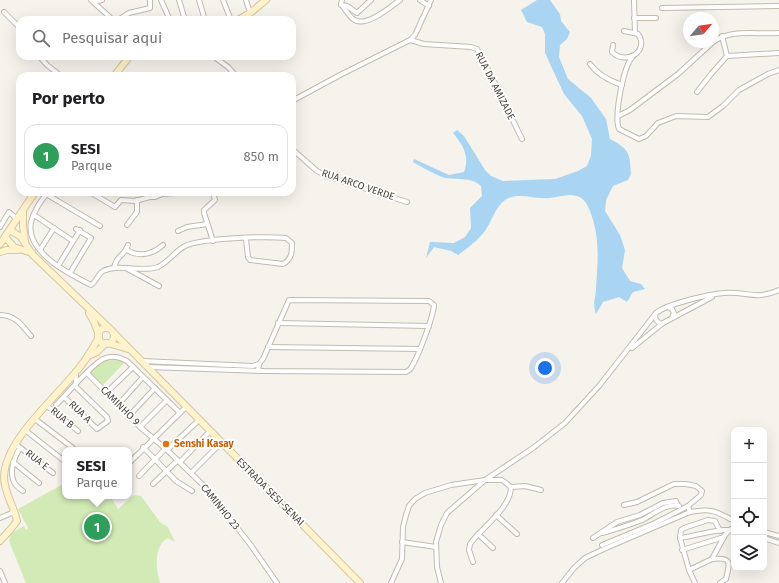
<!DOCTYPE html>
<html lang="pt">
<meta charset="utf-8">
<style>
body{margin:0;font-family:"Fira Sans",sans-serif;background:#f2f2f2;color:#202124}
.controls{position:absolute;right:12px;bottom:12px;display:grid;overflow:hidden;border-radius:8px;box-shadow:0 4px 16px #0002}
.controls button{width:36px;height:36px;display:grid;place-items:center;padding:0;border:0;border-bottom:1px solid #e0e0e0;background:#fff;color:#202124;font:20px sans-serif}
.compass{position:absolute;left:683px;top:12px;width:36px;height:36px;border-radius:50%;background:#fff;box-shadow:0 4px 16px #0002;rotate:61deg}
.you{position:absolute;left:545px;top:368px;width:14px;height:14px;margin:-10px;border:3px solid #fff;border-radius:50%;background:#1a73e8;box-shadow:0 0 0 6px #1a73e833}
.badge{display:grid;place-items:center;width:26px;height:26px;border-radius:50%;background:#0f766e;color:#fff;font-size:13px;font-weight:700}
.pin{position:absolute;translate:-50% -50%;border:2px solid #fff;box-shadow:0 1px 4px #0006}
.popup{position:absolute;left:62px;top:447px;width:70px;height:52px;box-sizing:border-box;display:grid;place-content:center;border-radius:8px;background:#fff;filter:drop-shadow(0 1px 3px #0005);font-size:13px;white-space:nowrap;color:#757577}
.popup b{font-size:15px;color:#202124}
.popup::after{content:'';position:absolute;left:50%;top:100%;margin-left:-8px;border:8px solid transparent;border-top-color:#fff}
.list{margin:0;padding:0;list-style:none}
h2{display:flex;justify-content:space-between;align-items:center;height:52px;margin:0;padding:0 16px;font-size:17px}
h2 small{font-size:13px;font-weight:400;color:#757577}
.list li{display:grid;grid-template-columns:26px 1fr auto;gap:12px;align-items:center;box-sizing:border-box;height:64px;margin:0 8px 8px;padding:0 8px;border:1px solid #e0e0e0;border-radius:12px}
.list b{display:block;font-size:15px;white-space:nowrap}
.list p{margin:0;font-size:13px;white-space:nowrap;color:#757577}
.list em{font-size:13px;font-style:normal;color:#757577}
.icon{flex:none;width:22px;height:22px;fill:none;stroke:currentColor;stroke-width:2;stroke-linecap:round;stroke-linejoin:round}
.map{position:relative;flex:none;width:779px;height:583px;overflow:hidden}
.search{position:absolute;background:#fff;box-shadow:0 4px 16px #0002;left:16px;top:16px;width:280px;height:44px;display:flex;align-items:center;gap:10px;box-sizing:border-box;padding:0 14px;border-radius:12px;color:#757577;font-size:15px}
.panel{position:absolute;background:#fff;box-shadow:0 4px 16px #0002;left:16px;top:72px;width:280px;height:124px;border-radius:12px}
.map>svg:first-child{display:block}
</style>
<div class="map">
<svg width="779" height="583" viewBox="0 0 779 583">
<rect width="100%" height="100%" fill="#f6f3ec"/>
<!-- green -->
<g fill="#d2eab5">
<path d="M113 358 118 359 125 362 102 386 89 373C97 365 101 360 113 358Z"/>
<path d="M65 483V496H110L118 509 134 495 141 496 160 522 168 527 175 542 168 538C153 546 156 570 160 583H26L9 541C10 532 17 530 24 526L26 530 28 528 18 509Z"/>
</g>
<!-- water -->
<path fill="#a9d4f2" d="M537 0H550L560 14 561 21 570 32 567 39 560 45 559 57 568 79 591 98 606 119 610 139C629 149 630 153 631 174L628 180 613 186 606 200 605 211 620 235 625 250 622 268 630 281 641 284 645 289 633 292 627 302 619 297 603 302 596 314C592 301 596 299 596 287 598 261 600 236 590 211 587 204 585 199 577 196 568 193 559 197 550 198 535 200 519 191 505 200 495 207 492 221 485 231 478 240 468 248 458 255L451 251 434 247 426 258 430 242 454 243 465 237 471 228 470 208 482 196 481 186C471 176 455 181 442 177 432 173 422 167 413 162L414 159 449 175 464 172C470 156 463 145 453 133L457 130 464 136 485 170 491 176 503 181 555 179 578 171 587 166 591 156 592 139 582 116 564 94 545 53V34L542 27 527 22 521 10Z"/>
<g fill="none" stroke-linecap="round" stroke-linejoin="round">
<!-- street casing -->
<g stroke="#c2bbae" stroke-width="6">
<g id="street">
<polyline points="91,0 113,20"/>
<polyline points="161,0 170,20"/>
<polyline points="179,0 185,20"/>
<polyline points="199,0 205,20"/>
<polyline points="223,0 231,20"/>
<polyline points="246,0 250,13"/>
<path d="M342 0 341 4C345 9 349 16 353 19 365 29 390 7 400 0"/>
<polyline points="420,0 429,6"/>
<polyline points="634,0 635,33"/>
<polyline points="94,2 102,0"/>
<polyline points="341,5 347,6 357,13 371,0"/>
<polyline points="662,8 779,6"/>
<polyline points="4,12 20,28"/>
<polyline points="634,18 656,18"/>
<polyline points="118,20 129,13 150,8 150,0"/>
<polyline points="410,40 424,44 471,47 477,49 483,59 522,139"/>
<path d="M713 42C732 28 757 35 779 33"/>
<path d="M613 45 612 52C626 66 650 51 638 34L624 31"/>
<polyline points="39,56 47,65 61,76"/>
<polyline points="213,56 228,67 236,76"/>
<path d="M633 56C623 67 614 116 619 129L639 139 646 136 658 123 676 116 708 117 723 106 739 90 768 74 779 70"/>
<polyline points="727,56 779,53"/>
<path d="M590 64C598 75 610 81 622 85"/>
<polyline points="697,92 712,73 727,56 722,36"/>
<polyline points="292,101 340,75 410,40 415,35 431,0"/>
<polyline points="618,116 630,110 678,74 713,42"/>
<polyline points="292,149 317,171 326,176 407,202"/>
<path d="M48 192C41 201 34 210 31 222 25 252 69 274 91 285 96 282 98 274 103 271 120 263 141 273 158 267 169 262 175 251 185 246 202 238 266 236 286 238L292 243C292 252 292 259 283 264L250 260 248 257 246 239"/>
<polyline points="90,192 115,207 121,200 135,201 150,197 155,197 162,194 176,193"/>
<polyline points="46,194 100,226"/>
<polyline points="34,215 73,241"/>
<polyline points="127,225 137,212 137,200"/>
<polyline points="0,227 9,212 17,219"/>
<polyline points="178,231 187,227 207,224"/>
<polyline points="213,241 204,213 204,210 215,200 213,192"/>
<polyline points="40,250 54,228"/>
<path d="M127 250C139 258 153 254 163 245"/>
<polyline points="58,266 80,230"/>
<path d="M114 268C116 255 125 256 128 245"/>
<polyline points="126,268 159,286"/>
<polyline points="70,273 91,238 76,229"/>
<polyline points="667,307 672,309 674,313 672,318"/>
<path d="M656 313C654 318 656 320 659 323L662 324"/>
<path d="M0 315C15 315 22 325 31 336"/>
<polyline points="278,323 429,326"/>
<polyline points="268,347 420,349"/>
<polyline points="632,348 663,323 712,297"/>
<polyline points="142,361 253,366 259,364"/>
<path d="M148 367 264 371 406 372C409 370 409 371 411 368 418 357 433 318 434 305L429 301 289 300 263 359 259 364 258 371"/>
<polyline points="76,372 76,384"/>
<polyline points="87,373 140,427 167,450 204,486 250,544 277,583"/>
<polyline points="106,393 133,367"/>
<polyline points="64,397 97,429 108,421 107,417 75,386"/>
<path d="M56 405C68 393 90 366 103 359 111 355 120 357 127 361L180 413"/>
<polyline points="118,405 143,377"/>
<polyline points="47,406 78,431"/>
<polyline points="129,416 155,388"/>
<polyline points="35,419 73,448"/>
<polyline points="140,427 167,400"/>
<polyline points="25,430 63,460"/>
<polyline points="18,446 53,473"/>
<polyline points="143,447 176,481 192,491"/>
<path d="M20 448C14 457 9 472 14 482 16 486 20 489 23 491"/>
<polyline points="167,450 199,420"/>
<polyline points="13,462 39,483"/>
<polyline points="180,462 210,431"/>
<polyline points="129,463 186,407"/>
<polyline points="191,473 222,442"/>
<polyline points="139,476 165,449"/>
<polyline points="153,484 178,460"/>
<polyline points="624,505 637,502 674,484 686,484 696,486 702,491 701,495 688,506 690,512"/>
<polyline points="496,515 517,534"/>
<polyline points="0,518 14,512"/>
<path d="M731 529 725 535 712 559 689 570 680 538C694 536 720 528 734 530"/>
<polyline points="764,532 779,536"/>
<path d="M603 533C616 529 630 525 642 520 653 515 665 503 679 506"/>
<polyline points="478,534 493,548"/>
<polyline points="593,538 617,522 640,515 663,503 676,501 678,506"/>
<polyline points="680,538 681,530 684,528 708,520 715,521 720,531"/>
<polyline points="764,538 779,543"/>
<polyline points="402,542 436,547"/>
<polyline points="602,545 655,523 688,506"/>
<polyline points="682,550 724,537"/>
<path d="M712 559C732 557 730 562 726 579L720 583"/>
<path d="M473 562 469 550 470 544C482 527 511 508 511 487"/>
<polyline points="689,570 695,583"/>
<polyline points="0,571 5,583"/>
<polyline points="391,583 402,559 403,527 406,515 409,506 415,499 425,493 451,485 485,480 502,480 511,487 525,486 541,490"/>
<path d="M441 583 437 567 436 542 441 525 447 513 485 480 533 448 565 423 599 386 656 313C667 304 709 294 724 293 747 291 755 301 779 290"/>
<path d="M562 583 574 568 585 558 606 548 690 512C711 508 716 511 734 521"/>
</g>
</g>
<!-- secondary casing -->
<g stroke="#d6c79b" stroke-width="8">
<g id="secondary">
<polyline points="238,20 250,13 266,0"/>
<polyline points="114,76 130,56"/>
<polyline points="23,211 23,226 25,241"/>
<polyline points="10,230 21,237 32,254 109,328"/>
<polyline points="5,237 14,247 32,253"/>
<polyline points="0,244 35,192"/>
<polyline points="0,252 7,250 18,250"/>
<polyline points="89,313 94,322 99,335"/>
<circle cx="106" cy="336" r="8"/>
<polyline points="113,332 360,583"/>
<polyline points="108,343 128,349"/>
<polyline points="88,356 97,352 106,343"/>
<path d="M0 541 10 530 17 521C14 506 4 493 4 477 5 441 53 400 75 373 85 362 92 350 99 337"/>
</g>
</g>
<!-- street -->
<use href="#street" stroke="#fff" stroke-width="4"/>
<!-- secondary -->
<use href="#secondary" stroke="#fff3cd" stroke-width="6"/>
</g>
<!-- markers -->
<circle fill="#e8710a" stroke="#fff" stroke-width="1.5" cx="166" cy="444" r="4"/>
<g text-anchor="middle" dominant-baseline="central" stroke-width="3.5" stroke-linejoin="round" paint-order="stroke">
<!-- street labels -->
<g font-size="10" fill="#4b4439" stroke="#fff">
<text transform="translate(495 86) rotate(63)">RUA DA AMIZADE</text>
<text transform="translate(358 185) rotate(19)">RUA ARCO VERDE</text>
<text transform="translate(120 406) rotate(45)">CAMINHO 9</text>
<text transform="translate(80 412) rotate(44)">RUA A</text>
<text transform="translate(62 418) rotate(39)">RUA B</text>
<text transform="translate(37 460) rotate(38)">RUA E</text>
<text transform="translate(270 492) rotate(45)">ESTRADA SESI-SENAI</text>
<text transform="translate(220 507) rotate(51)">CAMINHO 23</text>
</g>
<!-- food labels -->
<g font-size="10" font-weight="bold" fill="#c56008" stroke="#fff" text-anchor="start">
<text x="174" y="444">Senshi Kasay</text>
</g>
</g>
</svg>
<div class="controls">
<button>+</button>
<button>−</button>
<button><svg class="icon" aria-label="locate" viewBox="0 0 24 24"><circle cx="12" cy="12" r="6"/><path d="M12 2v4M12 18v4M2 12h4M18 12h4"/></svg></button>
<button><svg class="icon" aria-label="layers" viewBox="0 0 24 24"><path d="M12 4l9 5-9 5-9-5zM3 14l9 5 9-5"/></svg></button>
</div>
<svg class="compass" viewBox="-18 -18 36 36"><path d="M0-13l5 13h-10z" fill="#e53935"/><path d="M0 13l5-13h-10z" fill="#757577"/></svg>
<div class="you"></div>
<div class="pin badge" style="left:97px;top:527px;background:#2e9e5b">1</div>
<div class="popup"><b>SESI</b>Parque</div>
<div class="search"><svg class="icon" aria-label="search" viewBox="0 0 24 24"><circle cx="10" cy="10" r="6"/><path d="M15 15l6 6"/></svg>Pesquisar aqui</div>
<section class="panel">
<h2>Por perto<small></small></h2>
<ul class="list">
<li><span class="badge" style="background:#2e9e5b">1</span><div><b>SESI</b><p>Parque</p></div><em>850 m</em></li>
</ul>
</section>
</div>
